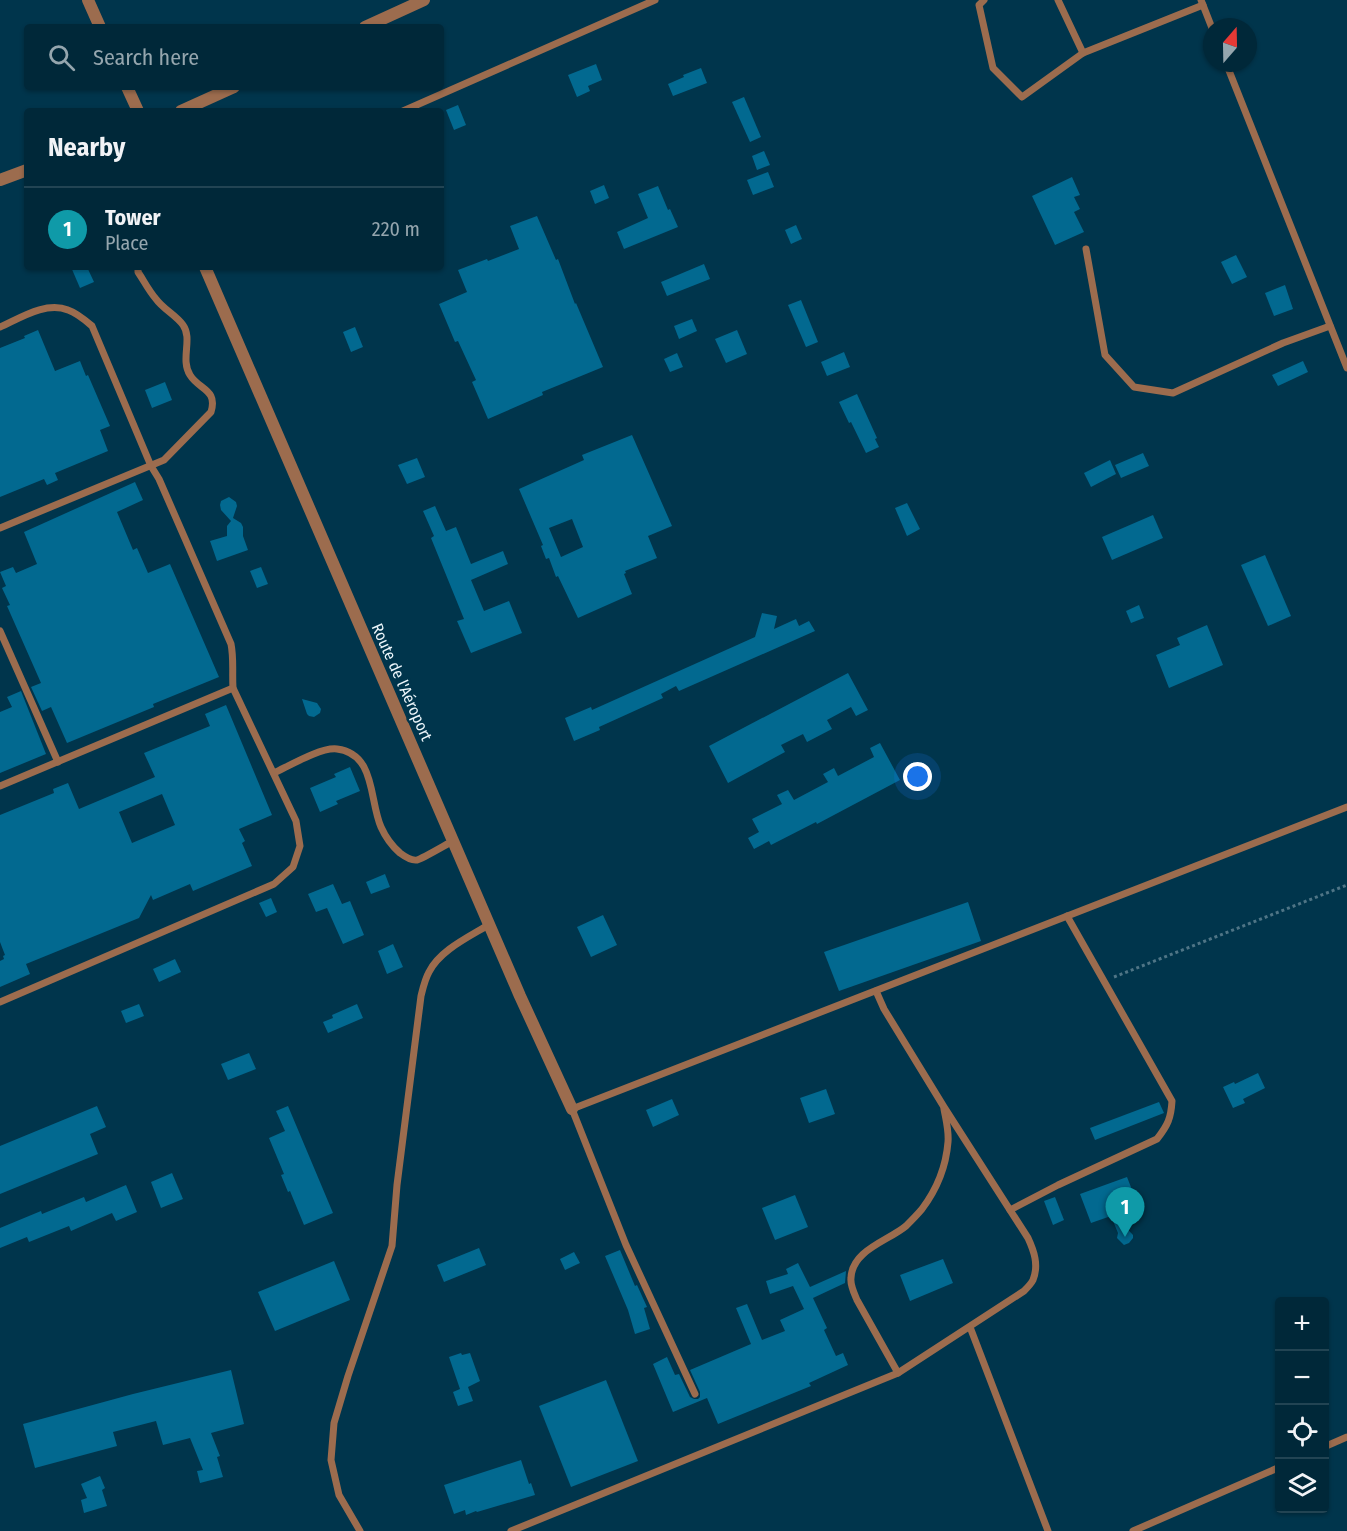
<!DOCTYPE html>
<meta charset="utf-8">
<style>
body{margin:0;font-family:"Fira Sans Condensed",sans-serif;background:#0e3444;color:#f1f3f6}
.controls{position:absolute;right:18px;bottom:18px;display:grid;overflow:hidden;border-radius:6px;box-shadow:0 2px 4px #0004}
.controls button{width:54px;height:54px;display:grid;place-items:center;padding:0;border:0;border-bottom:2px solid #224453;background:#002839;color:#f1f3f6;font:30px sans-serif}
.compass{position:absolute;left:1203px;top:18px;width:54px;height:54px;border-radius:50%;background:#002839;box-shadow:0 2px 4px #0004;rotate:20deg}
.you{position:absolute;left:918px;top:777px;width:21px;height:21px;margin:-15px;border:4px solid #fff;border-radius:50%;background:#1a73e8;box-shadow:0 0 0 9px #1a73e833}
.badge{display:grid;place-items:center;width:39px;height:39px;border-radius:50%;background:#8c9099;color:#fff;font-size:20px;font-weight:700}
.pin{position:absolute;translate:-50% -50px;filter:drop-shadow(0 2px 3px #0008)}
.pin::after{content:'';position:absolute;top:32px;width:21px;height:18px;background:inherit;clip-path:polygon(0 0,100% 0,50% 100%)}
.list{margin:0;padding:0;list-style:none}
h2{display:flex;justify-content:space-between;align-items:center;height:78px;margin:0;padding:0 24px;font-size:26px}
h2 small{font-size:20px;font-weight:400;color:#95a6ae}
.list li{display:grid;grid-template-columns:39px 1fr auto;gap:18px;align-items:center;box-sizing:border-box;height:84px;padding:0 24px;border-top:2px solid #224453}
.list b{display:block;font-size:22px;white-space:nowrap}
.list p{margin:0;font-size:20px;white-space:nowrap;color:#95a6ae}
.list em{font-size:20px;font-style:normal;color:#95a6ae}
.icon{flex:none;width:33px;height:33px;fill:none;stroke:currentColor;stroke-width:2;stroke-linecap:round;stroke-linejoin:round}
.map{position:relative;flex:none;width:1347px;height:1531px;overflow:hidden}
.search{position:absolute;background:#002839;box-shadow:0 2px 4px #0004;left:24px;top:24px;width:420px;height:66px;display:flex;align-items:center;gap:15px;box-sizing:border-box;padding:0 21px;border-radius:6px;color:#95a6ae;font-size:22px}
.panel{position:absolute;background:#002839;box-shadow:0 2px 4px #0004;left:24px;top:108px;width:420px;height:162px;border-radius:6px}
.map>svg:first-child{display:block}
</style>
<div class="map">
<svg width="1347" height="1531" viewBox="0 0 1347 1531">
<rect width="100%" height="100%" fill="#00354c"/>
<!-- building -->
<g fill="#026990" fill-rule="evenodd">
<polygon points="596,64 602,80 588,86 590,91 577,97 568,75"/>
<polygon points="701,68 707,83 673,96 668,84 684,77 683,75"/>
<polygon points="744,97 761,137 750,142 732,102"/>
<polygon points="458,105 466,125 454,130 446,110"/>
<polygon points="764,151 770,165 757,170 752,156"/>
<polygon points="768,172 774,187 753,195 747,180"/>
<polygon points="1072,177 1080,195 1074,197 1080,209 1074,212 1084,232 1055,245 1032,196"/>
<polygon points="604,185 609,198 595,204 590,191"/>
<polygon points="658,186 668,210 670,209 678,227 624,249 617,232 648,218 638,194"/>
<polygon points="537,216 556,260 558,259 575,304 576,303 603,367 542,392 543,395 488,419 472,382 476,380 458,341 455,342 439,304 467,292 458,270 487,259 488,261 519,249 510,226"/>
<polygon points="796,225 802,239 791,244 785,230"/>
<polygon points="1236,255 1247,277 1232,284 1221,262"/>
<polygon points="704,264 710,279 667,296 661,282"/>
<polygon points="71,267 87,267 94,282 80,288"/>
<polygon points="1285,285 1293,309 1274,316 1265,293"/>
<polygon points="801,300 818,342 806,347 788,305"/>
<polygon points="692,319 697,331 679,339 674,326"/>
<polygon points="355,327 363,347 351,352 343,332"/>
<polygon points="38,330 55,371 80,361 86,376 88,375 110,426 100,430 108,451 55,473 58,480 47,485 44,479 0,497 0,348 25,338 24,336"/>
<polygon points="737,330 747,354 726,363 715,339"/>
<polygon points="844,352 850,367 827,376 821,362"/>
<polygon points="677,353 683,367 670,372 664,359"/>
<polygon points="1303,361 1308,372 1278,386 1272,375"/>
<polygon points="165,382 172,400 152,408 145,390"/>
<polygon points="857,394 877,438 875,439 879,447 866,453 851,422 849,423 839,402"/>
<path d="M632 435 672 526 648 536 657 558 625 571 626 573 624 574 632 594 578 618 558 576 556 577 549 558 546 559 541 546 543 545 519 489 584 460 582 455ZM572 519 583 547 561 557 549 528Z"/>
<polygon points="1143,453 1149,466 1121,478 1115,465"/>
<polygon points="417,458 425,477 407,484 398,465"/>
<polygon points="1110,460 1116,474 1091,487 1084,473"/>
<polygon points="135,482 143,500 117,512 133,550 137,548 148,573 170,564 219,677 153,704 154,707 67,743 51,707 42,711 31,687 41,683 7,606 10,605 2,588 6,586 0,572 13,567 16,573 37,564 24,532"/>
<polygon points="229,497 236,502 237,506 233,518 241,523 243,527 243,536 248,550 217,561 210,541 227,536 227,526 231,521 221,510 220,505 221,501"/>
<polygon points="907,503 920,529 907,536 895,508"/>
<polygon points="435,506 446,531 456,527 471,564 503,551 508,564 471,580 484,611 509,601 522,633 471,653 457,621 464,619 431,538 434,536 423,511"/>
<polygon points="1153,515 1163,538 1112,560 1102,537"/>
<polygon points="1265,555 1291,616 1268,626 1241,565"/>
<polygon points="261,567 268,584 257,588 250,571"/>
<polygon points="1139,605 1144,618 1131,623 1126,611"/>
<polygon points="762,613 777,616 774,629 796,619 799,626 809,621 815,631 679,691 676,686 661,694 663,698 599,727 600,730 574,741 565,718 591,707 592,710 755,637"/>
<polygon points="1207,625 1223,665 1169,688 1156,655 1180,645 1177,638"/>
<polygon points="848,673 868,710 856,716 851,707 827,720 832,729 807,742 803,734 781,745 785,752 728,783 709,746"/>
<polygon points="21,691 46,754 0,773 0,712 12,707 7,697"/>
<polygon points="302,699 317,703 321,709 320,713 314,717 309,716 307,714"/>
<path d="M226 705 272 815 239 829 245 841 242 843 252 866 193 891 190 884 153 900 151 895 139 918 26 964 30 974 0 987V961L4 959 3 956 5 955 0 942V815L54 793 53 789 68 783 79 809 155 777 144 753 210 726 205 714ZM162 794 175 825 132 843 119 812Z"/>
<polygon points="880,743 900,780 817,824 816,822 771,845 769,841 754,849 748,838 759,832 752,819 782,804 777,795 788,790 794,800 828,782 823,774 834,768 838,776 874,757 870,748"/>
<polygon points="350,767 360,791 336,801 338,804 320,812 310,788 336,777 334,774"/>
<polygon points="385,874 390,887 371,894 366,882"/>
<polygon points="333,884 342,904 350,901 364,935 343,944 327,908 316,912 308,894"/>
<polygon points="271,898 277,912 266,917 259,903"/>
<polygon points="968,902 981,941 839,991 824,952"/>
<polygon points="603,915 617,945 591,957 577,927"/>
<polygon points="393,944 403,967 387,974 378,951"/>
<polygon points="175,959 181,972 159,982 153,969"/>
<polygon points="139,1004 144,1016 126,1023 121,1011"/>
<polygon points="357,1004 363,1018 328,1033 323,1022 333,1018 332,1015"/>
<polygon points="249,1053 256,1069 228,1080 221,1064"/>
<polygon points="1258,1073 1265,1088 1243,1099 1245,1103 1233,1108 1223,1087 1234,1082 1235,1084"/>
<polygon points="826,1089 835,1114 809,1123 800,1098"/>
<polygon points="672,1099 679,1115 653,1127 646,1110"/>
<polygon points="1159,1102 1164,1113 1095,1140 1090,1128"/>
<polygon points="97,1106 106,1127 90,1134 98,1154 0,1194 0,1146"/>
<polygon points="288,1106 333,1213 304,1225 290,1191 288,1192 281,1175 284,1174 269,1138 285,1131 276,1111"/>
<polygon points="172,1173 183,1199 161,1208 151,1182"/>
<polygon points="1127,1177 1138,1205 1114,1215 1133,1235 1133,1238 1129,1243 1124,1245 1117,1238 1118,1233 1111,1216 1091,1223 1080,1194"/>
<polygon points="126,1185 137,1212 116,1221 112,1213 71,1231 69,1226 29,1242 27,1237 0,1248 0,1228 41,1211 42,1214 84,1197 86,1202"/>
<polygon points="795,1195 808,1227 775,1240 762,1208"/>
<polygon points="1055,1197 1064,1220 1053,1225 1044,1201"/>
<polygon points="479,1248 486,1265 444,1282 437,1265"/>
<polygon points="620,1250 635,1286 637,1285 647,1307 644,1308 650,1329 635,1334 628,1310 605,1256"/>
<polygon points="574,1252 580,1263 565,1270 560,1259"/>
<polygon points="943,1259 953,1283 910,1301 900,1275"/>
<polygon points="334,1261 350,1300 275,1331 258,1292"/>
<polygon points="798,1263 810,1287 846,1271 845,1283 813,1298 827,1328 824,1330 836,1356 843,1353 848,1365 809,1383 811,1386 718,1424 707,1398 673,1412 653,1364 667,1357 675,1375 679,1374 690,1397 694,1399 698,1399 700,1397 700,1392 690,1370 751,1344 736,1308 747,1304 762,1340 785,1331 780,1320 804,1309 793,1286 770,1294 766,1281 788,1274 786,1269"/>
<polygon points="461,1353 462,1355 470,1353 480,1381 468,1387 473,1401 458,1406 453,1392 460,1389 449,1357"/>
<polygon points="231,1370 244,1424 211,1433 220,1456 217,1457 223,1477 200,1483 197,1471 203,1470 190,1438 163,1445 156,1421 113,1432 117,1446 35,1468 23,1424 133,1394"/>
<polygon points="606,1380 638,1461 571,1487 539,1406"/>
<polygon points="521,1460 529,1484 531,1483 535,1495 477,1512 476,1511 466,1515 465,1510 454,1514 444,1485"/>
<polygon points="100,1476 105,1488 102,1490 107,1506 84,1513 81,1500 87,1498 81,1484"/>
</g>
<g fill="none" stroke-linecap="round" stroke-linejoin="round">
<!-- path -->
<polyline stroke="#4f7586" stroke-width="3" stroke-dasharray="3 3" stroke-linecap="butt" points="1114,977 1347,885"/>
<!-- service -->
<g stroke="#9c6c4e" stroke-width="7">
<polyline points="984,0 979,5 993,68 1022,97 1083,53 1203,5"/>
<polyline points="1058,0 1083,53"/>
<polyline points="1201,0 1212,28"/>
<polyline points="1226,63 1347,368"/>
<polyline points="403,111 655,0"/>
<polyline points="1086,249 1105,355 1134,387 1173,393 1283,343 1330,326"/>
<path d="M0 327C20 318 46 301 68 310 77 313 85 320 92 326L151 466 159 479 231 644C234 659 232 673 233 688L296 821 300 846 293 867 274 884 0 1002"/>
<path d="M0 528 164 460 211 412C218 389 199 390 190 375 180 359 193 339 183 325 176 315 163 309 156 299 149 291 144 281 138 272V267"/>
<polyline points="0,631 58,762"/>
<path d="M274 773C289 766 321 747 337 749 376 754 369 800 381 827 385 836 392 846 400 853 404 856 411 861 417 860 422 859 447 844 453 841"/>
<polyline points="0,786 233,688"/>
<path d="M1010 1210 1058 1185 1157 1139C1168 1125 1171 1118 1172 1101L1067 916"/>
<polyline points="970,1327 1048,1531"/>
<path d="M898 1373 857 1300C854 1293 850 1285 851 1278 852 1250 888 1241 906 1226 911 1221 917 1215 922 1209 937 1189 946 1167 948 1142 949 1131 946 1120 944 1109"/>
<polyline points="695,1394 626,1245 572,1109 1347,807"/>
<polyline points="1324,1447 1347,1437"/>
<path d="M360 1531 339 1495 331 1460 334 1423 348 1376 392 1246 397 1185 421 996C423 988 425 979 429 972 440 950 469 937 490 924"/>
<path d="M511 1531 898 1373 1024 1291C1027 1288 1031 1284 1033 1280 1039 1265 1034 1251 1028 1238L944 1107 884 1009 876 991"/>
<polyline points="1133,1531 1280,1467"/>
</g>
<!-- minor -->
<g stroke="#9c6c4e" stroke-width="12">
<polyline points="88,0 100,27"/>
<polyline points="127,87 138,111"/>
<polyline points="205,267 520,996 572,1109"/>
</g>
<!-- tertiary -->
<g stroke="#9c6c4e" stroke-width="12">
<polyline points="365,27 424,0"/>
<polyline points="181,111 234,87"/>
<polyline points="0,180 27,170"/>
</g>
</g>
<g text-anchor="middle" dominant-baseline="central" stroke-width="5" stroke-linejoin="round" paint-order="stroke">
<!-- street labels -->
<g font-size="16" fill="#edf7fc" stroke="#00354c">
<text transform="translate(402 682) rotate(66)">Route de l'Aéroport</text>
</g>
</g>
</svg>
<div class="controls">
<button>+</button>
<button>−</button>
<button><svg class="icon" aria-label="locate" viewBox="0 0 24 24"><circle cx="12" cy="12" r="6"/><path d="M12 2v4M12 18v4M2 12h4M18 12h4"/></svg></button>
<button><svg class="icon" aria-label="layers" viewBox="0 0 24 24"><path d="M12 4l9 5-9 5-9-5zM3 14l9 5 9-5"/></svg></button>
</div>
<svg class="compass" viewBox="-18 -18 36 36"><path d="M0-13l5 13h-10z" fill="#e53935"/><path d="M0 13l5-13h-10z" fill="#95a6ae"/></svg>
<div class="you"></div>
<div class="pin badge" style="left:1125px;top:1237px;background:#0f9aa8">1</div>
<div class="search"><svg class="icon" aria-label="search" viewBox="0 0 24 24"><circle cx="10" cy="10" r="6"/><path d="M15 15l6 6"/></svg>Search here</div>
<section class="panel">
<h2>Nearby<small></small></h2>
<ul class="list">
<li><span class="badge" style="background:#0f9aa8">1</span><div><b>Tower</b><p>Place</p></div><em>220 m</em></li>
</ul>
</section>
</div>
